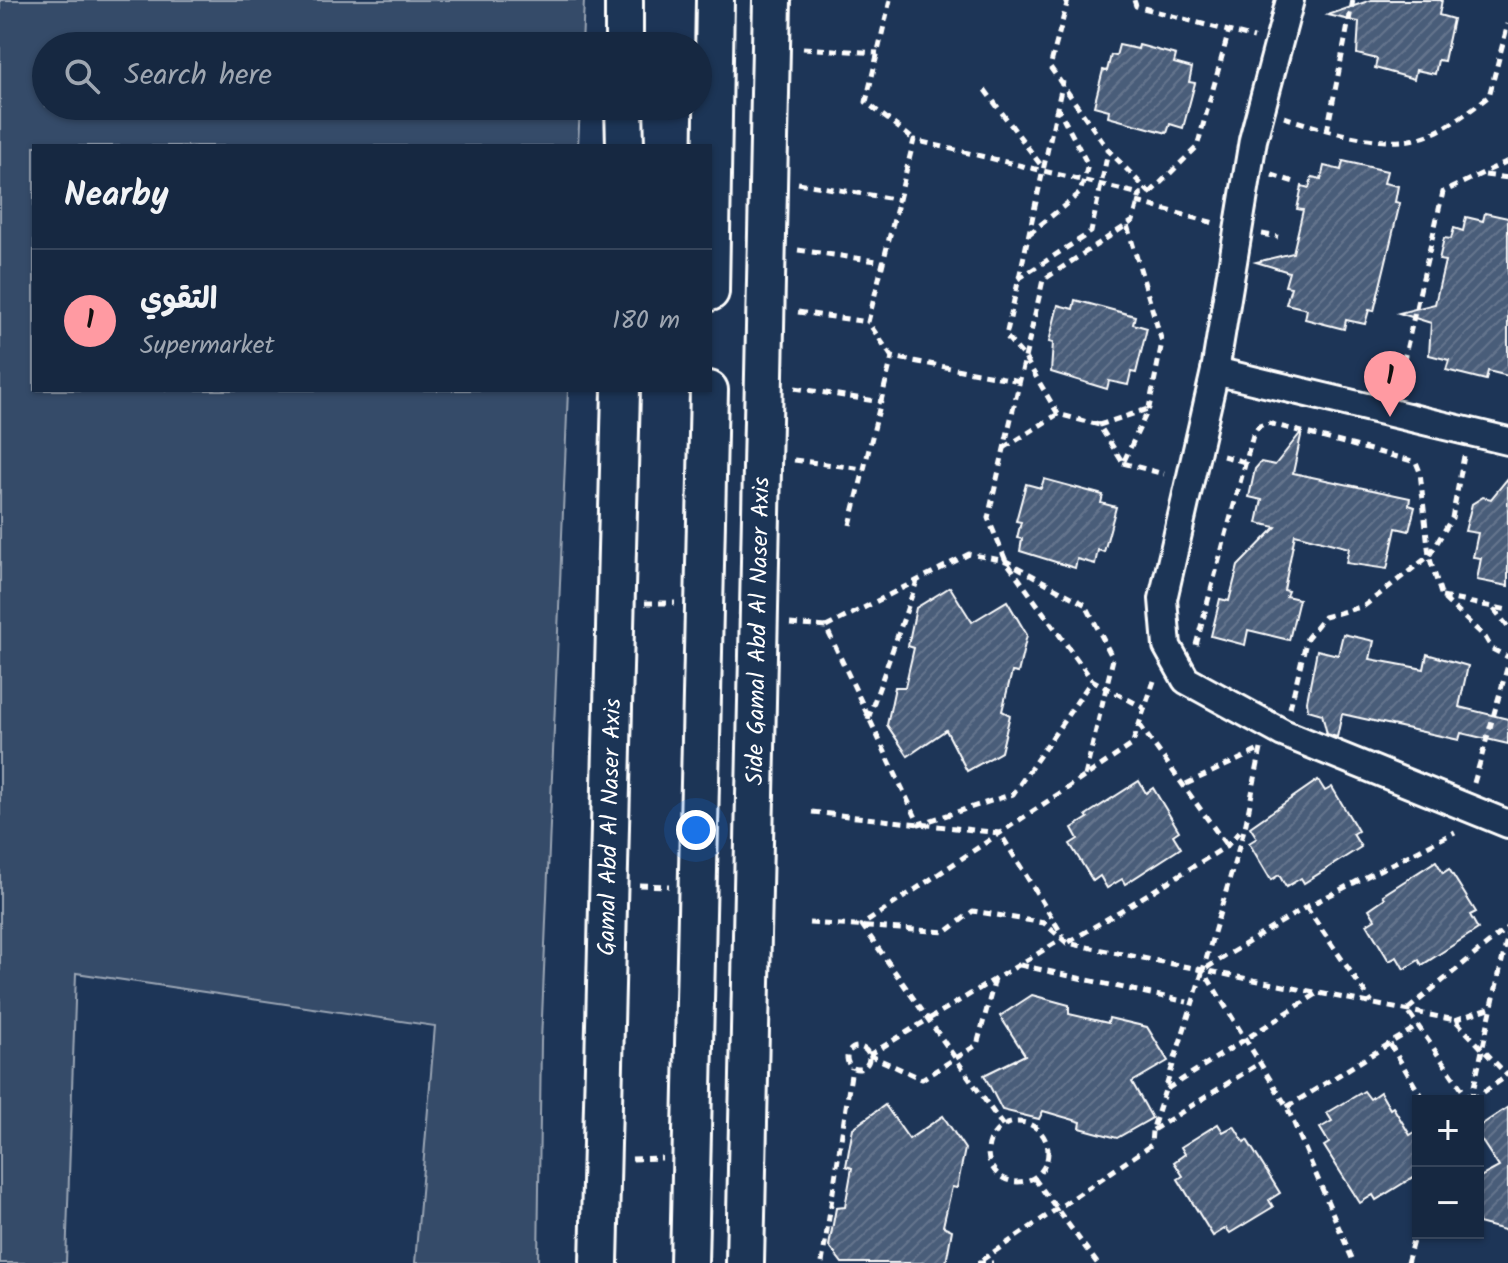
<!DOCTYPE html>
<meta charset="utf-8">
<style>
body{margin:0;font-family:Kalam,"Playpen Sans Arabic",sans-serif;background:#23344c;color:#f1f3f6}
.controls{position:absolute;right:24px;bottom:24px;display:grid;overflow:hidden;border-radius:0px;box-shadow:0 2px 6px #0004}
.controls button{width:72px;height:72px;display:grid;place-items:center;padding:0;border:0;border-bottom:2px solid #35445a;background:#162841;color:#f1f3f6;font:40px sans-serif}
.you{position:absolute;left:696px;top:830px;width:28px;height:28px;margin:-20px;border:6px solid #fff;border-radius:50%;background:#1a73e8;box-shadow:0 0 0 12px #1a73e833}
.badge{display:grid;place-items:center;width:52px;height:52px;border-radius:50%;background:#ff9aa2;color:#111;font-size:26px;font-weight:700}
.pin{position:absolute;translate:-50% -66px;filter:drop-shadow(0 2px 4px #0008)}
.pin::after{content:'';position:absolute;top:42px;width:28px;height:24px;background:inherit;clip-path:polygon(0 0,100% 0,50% 100%)}
.list{margin:0;padding:0;list-style:none}
h2{display:flex;justify-content:space-between;align-items:center;height:104px;margin:0;padding:0 32px;font-size:34px}
h2 small{font-size:26px;font-weight:400;color:#9ea6b1}
.list li{display:grid;grid-template-columns:52px 1fr auto;gap:24px;align-items:center;box-sizing:border-box;height:144px;padding:0 32px;border-top:2px solid #35445a}
.list b{display:block;font-size:30px;white-space:nowrap}
.list p{margin:0;font-size:26px;white-space:nowrap;color:#9ea6b1}
.list em{font-size:26px;font-style:normal;color:#9ea6b1}
.icon{flex:none;width:44px;height:44px;fill:none;stroke:currentColor;stroke-width:2;stroke-linecap:round;stroke-linejoin:round}
.map{position:relative;flex:none;width:1508px;height:1263px;overflow:hidden}
.search{position:absolute;background:#162841;box-shadow:0 2px 6px #0004;left:32px;top:32px;width:680px;height:88px;display:flex;align-items:center;gap:20px;box-sizing:border-box;padding:0 28px;border-radius:44px;color:#9ea6b1;font-size:30px}
.panel{position:absolute;background:#162841;box-shadow:0 2px 6px #0004;left:32px;top:144px;width:680px;height:248px;border-radius:0px}
.map>svg:first-child{display:block}
</style>
<div class="map">
<svg width="1508" height="1263" viewBox="0 0 1508 1263">
<defs>
<pattern id="building-hatch" width="6" height="6" patternUnits="userSpaceOnUse" patternTransform="scale(2)"><rect width="6" height="6" fill="#4a5d79"/><path d="M-1 1l2-2M0 6l6-6M5 7l2-2" fill="none" stroke="#65758d"/></pattern>
</defs>
<rect width="100%" height="100%" fill="#1d3557"/>
<filter id="ink" filterUnits="userSpaceOnUse"><feTurbulence type="fractalNoise" baseFrequency=".0125" numOctaves="2"/><feDisplacementMap in="SourceGraphic" scale="16" xChannelSelector="R" yChannelSelector="G"/><feConvolveMatrix kernelMatrix="1 2 1 2 8 2 1 2 1" color-interpolation-filters="sRGB"/></filter>
<g filter="url(#ink)">
<!-- grass -->
<polygon fill="#364b69" stroke="#9aa5b4" stroke-width="2" points="0,0 584,0 582,46 46,46 46,106 580,106 578,146 34,146 34,390 568,390 541,1042 538,1263 415,1263 435,1026 76,973 66,1263 0,1263"/>
<!-- building -->
<g fill="url(#building-hatch)" stroke="#fff" stroke-width="2">
<polygon points="1371,0 1442,0 1439,15 1453,19 1444,61 1438,60 1435,74 1416,70 1414,79 1375,68 1377,59 1357,54 1359,22 1328,15"/>
<polygon points="1119,45 1138,49 1139,45 1176,55 1174,63 1192,68 1189,82 1195,83 1183,128 1170,124 1167,133 1108,117 1109,110 1094,106 1103,70 1107,71 1111,55 1116,56"/>
<polygon points="1343,161 1387,171 1384,183 1398,186 1395,202 1400,203 1374,311 1369,310 1365,324 1346,320 1344,329 1305,319 1307,309 1286,304 1291,287 1285,286 1289,272 1256,262 1293,253 1303,210 1297,209 1302,186 1309,188 1312,177 1321,179 1324,166 1341,170"/>
<polygon points="1485,213 1508,218 1508,376 1488,371 1486,380 1446,370 1449,360 1429,355 1431,323 1399,313 1435,304 1445,261 1439,260 1444,238 1451,239 1454,228 1463,231 1466,217 1483,221"/>
<polygon points="1075,300 1135,316 1133,324 1147,328 1136,373 1131,372 1128,385 1109,381 1107,389 1051,372 1053,343 1049,342 1058,305 1073,309"/>
<polygon points="1302,431 1293,473 1410,498 1409,505 1415,507 1409,531 1396,528 1387,569 1346,563 1349,548 1295,534 1284,590 1288,591 1286,596 1299,599 1289,640 1248,630 1245,645 1211,636 1220,599 1229,601 1238,566 1276,527 1257,523 1262,500 1249,497 1255,469 1261,462 1275,465"/>
<polygon points="1508,478 1508,586 1477,580 1481,558 1473,557 1478,533 1465,531 1472,504 1483,497 1491,499"/>
<polygon points="1044,479 1103,495 1101,503 1116,507 1104,552 1098,550 1095,564 1077,559 1075,568 1020,551 1022,539 1017,538 1021,522 1016,521 1026,484 1041,488"/>
<polygon points="950,587 972,622 1007,601 1027,635 1018,673 1012,672 1002,711 1010,715 1001,752 967,771 946,730 908,756 887,725 895,687 905,687 914,648 908,646 916,608"/>
<polygon points="1343,634 1374,641 1370,659 1424,669 1427,654 1468,666 1459,707 1508,719 1508,744 1461,733 1459,740 1342,714 1337,737 1327,734 1322,714 1308,710 1307,701 1317,650 1338,655"/>
<polygon points="1318,780 1325,791 1332,787 1358,831 1353,834 1361,847 1304,883 1301,878 1286,887 1279,875 1271,880 1249,843 1257,838 1250,827"/>
<polygon points="1139,781 1146,793 1153,788 1179,831 1173,835 1181,848 1125,884 1122,879 1107,888 1100,876 1093,881 1070,844 1078,839 1072,828 1088,818 1086,815"/>
<polygon points="1436,861 1443,873 1449,869 1476,912 1470,915 1478,929 1422,965 1419,960 1404,969 1397,957 1389,961 1367,924 1375,919 1369,909 1385,898 1383,895"/>
<polygon points="1032,995 1069,1005 1069,1014 1108,1023 1109,1018 1147,1027 1168,1061 1132,1082 1152,1118 1117,1138 1080,1128 1081,1122 1043,1111 1039,1119 1002,1110 984,1075 1025,1055 1000,1016"/>
<polygon points="1364,1091 1370,1099 1380,1092 1390,1109 1393,1107 1410,1135 1418,1130 1418,1174 1376,1200 1373,1195 1360,1203 1324,1146 1329,1143 1320,1128 1332,1121 1327,1113"/>
<polygon points="885,1105 909,1139 943,1116 965,1149 957,1188 952,1187 943,1226 952,1230 946,1263 842,1263 829,1246 836,1208 845,1207 852,1168 846,1166 853,1128"/>
<polygon points="1508,1107 1508,1231 1478,1223 1478,1178 1499,1167 1478,1135 1478,1127"/>
<polygon points="1218,1124 1223,1132 1234,1126 1244,1142 1247,1140 1280,1193 1269,1200 1273,1207 1230,1233 1226,1228 1213,1236 1178,1179 1183,1176 1174,1162 1185,1154 1181,1147"/>
</g>
<g fill="none" stroke-linecap="round" stroke-linejoin="round">
<!-- street casing -->
<g stroke="#fff" stroke-width="32">
<g id="street">
<polyline points="1290,0 1253,140 1215,371 1163,599 1167,646 1186,680 1283,733 1508,824"/>
<polyline points="1215,371 1508,441"/>
</g>
</g>
<!-- secondary casing -->
<g stroke="#fff" stroke-width="42">
<g id="secondary">
<polyline points="624,46 624,0"/>
<polyline points="624,106 625,146"/>
<polyline points="710,292 715,0"/>
<path id="s1" d="M599 1263 621 390"/>
<polyline points="689,1263 709,390"/>
<path id="s2" d="M745 1263 772 0"/>
</g>
</g>
<!-- path -->
<g stroke="#fff" stroke-width="5" stroke-dasharray="8 6" stroke-linecap="butt">
<polyline points="890,0 866,102 914,140"/>
<polyline points="1068,0 1050,67 1109,151 1150,193 1140,194 1133,221 1043,280 988,518 1006,561 1092,680"/>
<polyline points="1134,0 1136,6 1254,38"/>
<polyline points="803,48 878,53"/>
<polyline points="985,90 1043,168"/>
<path d="M1284 117C1321 129 1382 149 1419 138 1443 132 1470 111 1489 96L1508 24"/>
<polyline points="1327,131 1353,0"/>
<polyline points="1272,175 1294,182"/>
<polyline points="1485,175 1508,178"/>
<polyline points="798,183 900,200"/>
<polyline points="1150,193 1197,147 1229,31"/>
<polyline points="1137,202 1214,223"/>
<polyline points="1029,234 1080,193 1088,165 1058,108"/>
<polyline points="1262,234 1278,237"/>
<polyline points="798,250 884,262"/>
<polyline points="1018,279 1091,232 1108,152"/>
<polyline points="798,312 868,322"/>
<polyline points="892,357 868,322 914,140 1140,194"/>
<polyline points="795,388 881,402"/>
<polyline points="1397,389 1443,192 1508,161"/>
<polyline points="1058,414 1025,358 1006,336 1063,81"/>
<polyline points="1099,425 1148,409"/>
<polyline points="1004,448 1058,414 1099,425 1123,463 1149,408 1162,342 1127,225"/>
<polyline points="1223,456 1245,462"/>
<polyline points="794,460 864,469"/>
<polyline points="1123,463 1164,474"/>
<polyline points="850,525 892,357 1020,381"/>
<polyline points="1442,597 1508,610"/>
<polyline points="645,603 675,603"/>
<polyline points="1494,609 1508,627"/>
<polyline points="790,624 826,627 919,824 1013,794 1092,680 1144,708"/>
<polyline points="826,627 969,554 1006,561 1086,605 1113,659 1085,776"/>
<polyline points="1196,645 1253,435 1259,426 1268,423 1416,462 1420,472 1429,556 1442,597 1485,637 1492,649 1508,657"/>
<polyline points="1290,708 1307,638 1324,617 1364,606 1429,556 1452,518 1464,456"/>
<polyline points="868,719 917,581"/>
<polyline points="1139,724 1227,846"/>
<polyline points="1261,749 1246,823 1203,970 1287,1107 1354,1263"/>
<polyline points="1474,783 1508,665"/>
<polyline points="1186,784 1257,751"/>
<polyline points="812,812 1000,833 1063,936"/>
<polyline points="639,885 669,886"/>
<polyline points="1306,907 1372,1003"/>
<polyline points="809,923 946,932 973,911 1044,923 1067,943 1455,1020 1508,1076"/>
<polyline points="1069,942 1227,846 1243,827"/>
<polyline points="1020,965 1187,1002"/>
<polyline points="1455,1020 1492,1007"/>
<polyline points="1390,1044 1424,1101"/>
<circle cx="858" cy="1058" r="11"/>
<polyline points="869,1055 1062,939"/>
<polyline points="869,1055 922,1079 977,1045 995,979"/>
<polyline points="1167,1089 1318,993"/>
<polyline points="1471,1100 1508,934"/>
<polyline points="1472,1100 1507,1076"/>
<polyline points="1470,1101 1407,1010 1508,927"/>
<polyline points="1287,1107 1418,1026"/>
<circle cx="1018" cy="1152" r="30"/>
<polyline points="1003,1126 862,925 1132,745 1154,681"/>
<polyline points="1153,1130 1260,1063"/>
<polyline points="632,1159 662,1158"/>
<polyline points="1034,1178 1097,1263"/>
<polyline points="982,1260 1151,1145 1152,1131 1203,970 1306,907 1455,832"/>
<polyline points="822,1263 852,1068"/>
<polyline points="977,1263 993,1263"/>
<polyline points="1407,1263 1418,1222"/>
</g>
<!-- street -->
<use href="#street" stroke="#1d3557" stroke-width="26"/>
<!-- secondary -->
<use href="#secondary" stroke="#1d3557" stroke-width="36"/>
</g>
</g>
<g text-anchor="middle" dominant-baseline="central" stroke-width="6" stroke-linejoin="round" paint-order="stroke">
<!-- street labels -->
<g font-size="24" fill="#fff" stroke="#1d3557">
<text stroke="none"><textPath href="#s2" startOffset="632">Side Gamal Abd Al Naser Axis</textPath></text>
<text stroke="none"><textPath href="#s1" startOffset="436">Gamal Abd Al Naser Axis</textPath></text>
</g>
</g>
</svg>
<div class="controls">
<button>+</button>
<button>−</button>
</div>
<div class="you"></div>
<div class="pin badge" style="left:1390px;top:417px">1</div>
<div class="search"><svg class="icon" aria-label="search" viewBox="0 0 24 24"><circle cx="10" cy="10" r="6"/><path d="M15 15l6 6"/></svg>Search here</div>
<section class="panel">
<h2>Nearby<small></small></h2>
<ul class="list">
<li><span class="badge">1</span><div><b>التقوي</b><p>Supermarket</p></div><em>180 m</em></li>
</ul>
</section>
</div>
